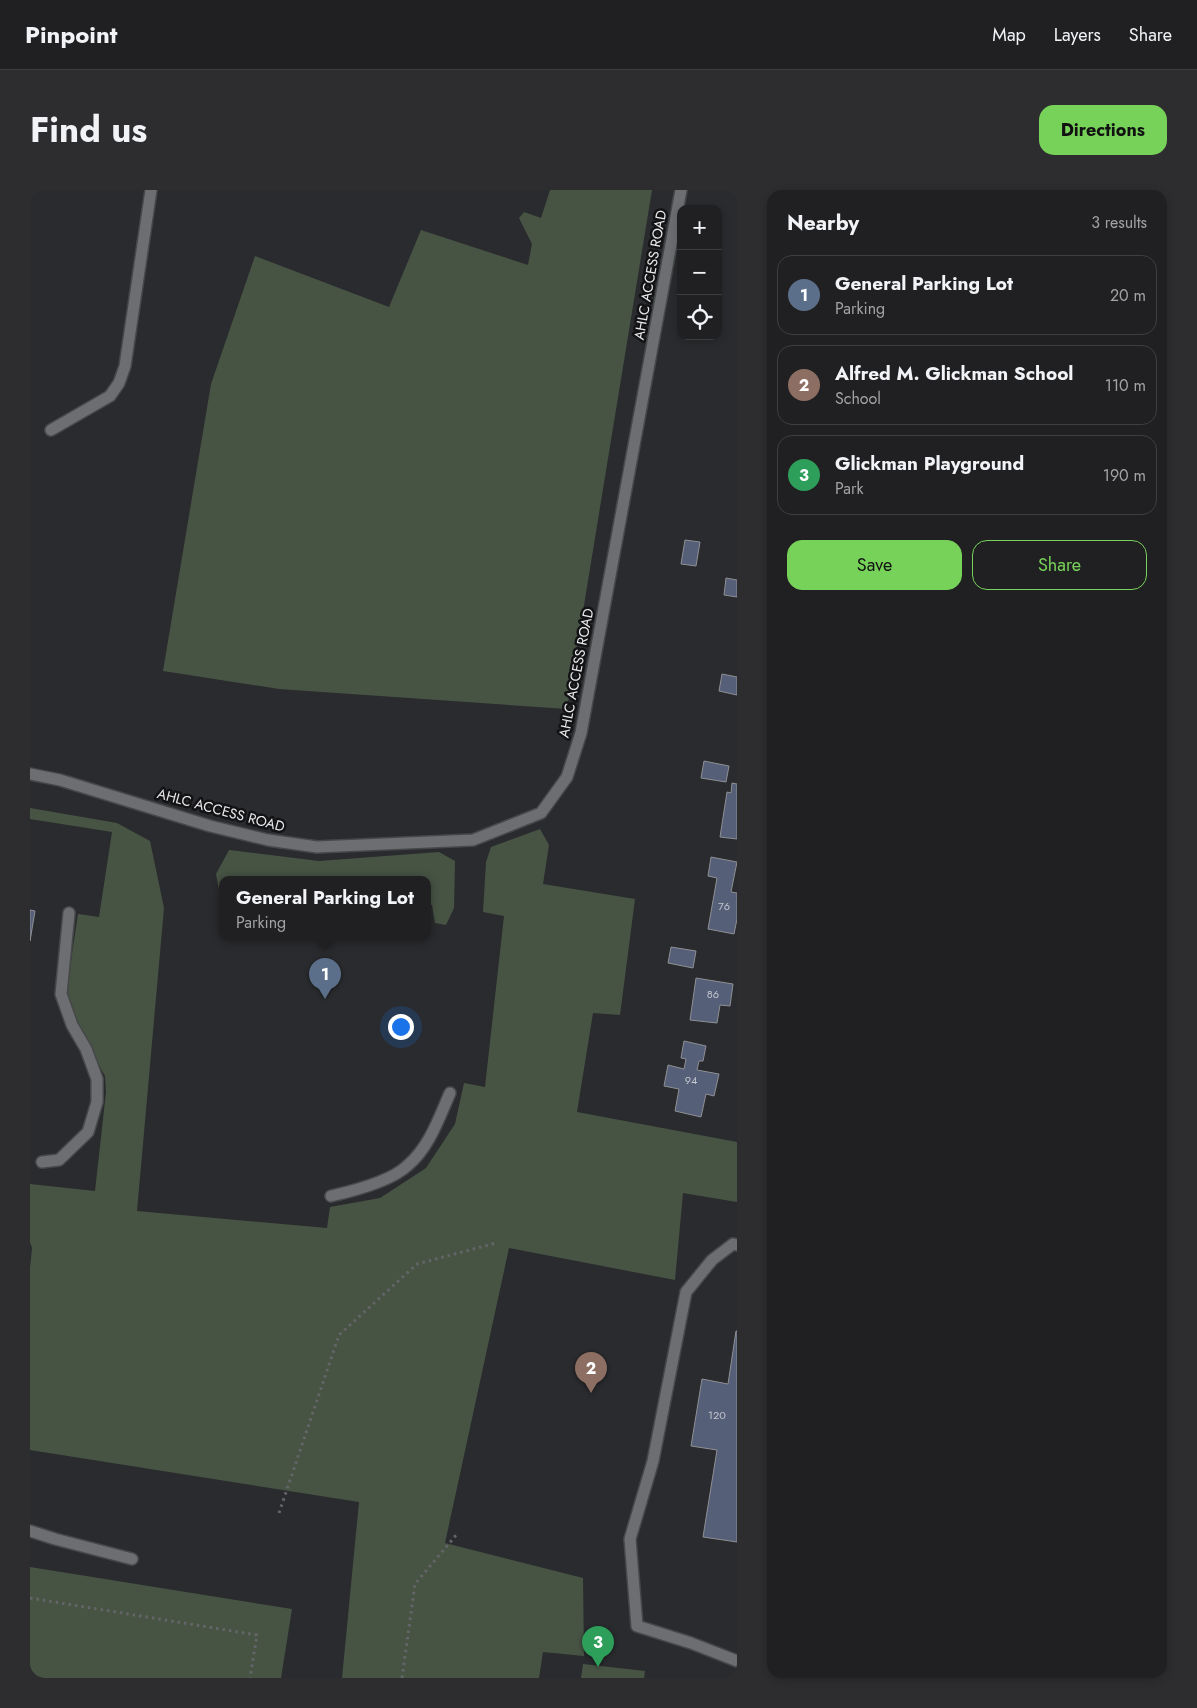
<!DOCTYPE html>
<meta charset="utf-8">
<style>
body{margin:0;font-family:Jost,sans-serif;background:#2d2d2f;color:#f1f3f6}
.controls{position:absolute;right:15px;top:15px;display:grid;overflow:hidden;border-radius:10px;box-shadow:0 2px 8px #0003}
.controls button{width:45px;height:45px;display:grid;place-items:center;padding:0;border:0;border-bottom:1px solid #3d3e40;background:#202022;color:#f1f3f6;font:25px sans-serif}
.you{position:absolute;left:370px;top:836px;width:18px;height:18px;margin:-12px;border:4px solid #fff;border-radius:50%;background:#1a73e8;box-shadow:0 0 0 8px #1a73e833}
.badge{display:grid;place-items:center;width:32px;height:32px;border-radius:50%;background:#77d25a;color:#fff;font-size:16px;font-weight:700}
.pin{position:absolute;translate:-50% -41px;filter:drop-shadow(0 1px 2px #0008)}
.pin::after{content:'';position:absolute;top:26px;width:18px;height:15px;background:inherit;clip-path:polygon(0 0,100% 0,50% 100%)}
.popup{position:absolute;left:189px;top:686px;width:212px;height:65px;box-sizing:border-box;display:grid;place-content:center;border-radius:10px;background:#202022;filter:drop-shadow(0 1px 4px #0005);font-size:16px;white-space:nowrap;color:#a2a3a5}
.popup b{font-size:19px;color:#f1f3f6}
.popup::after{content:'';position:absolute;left:50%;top:100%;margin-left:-10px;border:10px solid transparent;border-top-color:#202022}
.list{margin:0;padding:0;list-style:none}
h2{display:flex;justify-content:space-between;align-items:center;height:65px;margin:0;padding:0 20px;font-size:21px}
h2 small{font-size:16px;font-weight:400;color:#a2a3a5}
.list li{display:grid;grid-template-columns:32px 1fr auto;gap:15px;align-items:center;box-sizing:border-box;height:80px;margin:0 10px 10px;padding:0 10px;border:1px solid #3d3e40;border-radius:15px}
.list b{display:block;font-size:19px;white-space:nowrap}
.list p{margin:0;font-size:16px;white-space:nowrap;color:#a2a3a5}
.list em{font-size:16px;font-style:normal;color:#a2a3a5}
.actions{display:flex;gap:10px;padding:15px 20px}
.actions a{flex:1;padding:11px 0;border:1px solid #77d25a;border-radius:15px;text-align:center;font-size:18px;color:#77d25a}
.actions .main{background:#77d25a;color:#111}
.icon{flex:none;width:28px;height:28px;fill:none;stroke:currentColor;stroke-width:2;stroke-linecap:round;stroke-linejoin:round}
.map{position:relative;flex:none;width:707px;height:1488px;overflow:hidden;border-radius:15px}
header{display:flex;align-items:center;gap:30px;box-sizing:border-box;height:70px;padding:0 25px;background:#202022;border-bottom:1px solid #3d3e40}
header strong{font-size:24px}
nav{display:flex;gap:28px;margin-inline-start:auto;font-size:18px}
.intro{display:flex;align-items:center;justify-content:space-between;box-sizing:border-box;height:120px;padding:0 30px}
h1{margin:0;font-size:35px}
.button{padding:12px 22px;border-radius:15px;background:#77d25a;color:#111;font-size:18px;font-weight:700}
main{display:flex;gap:30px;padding:0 30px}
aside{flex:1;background:#202022;border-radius:15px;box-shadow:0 2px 8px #0003}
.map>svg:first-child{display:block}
</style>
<header>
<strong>Pinpoint</strong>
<nav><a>Map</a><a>Layers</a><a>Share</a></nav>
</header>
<div class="intro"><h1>Find us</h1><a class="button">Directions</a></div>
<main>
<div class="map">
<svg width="707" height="1488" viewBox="0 0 707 1488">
<rect width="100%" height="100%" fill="#2a2b2e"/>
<!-- green -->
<g fill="#475444">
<polygon points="520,0 622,0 537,519 249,499 133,481 181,194 225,66 359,117 391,40 498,75 502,54 489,28 494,22 511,28"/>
<polygon points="0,618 87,633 120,651 134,718 107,1021 297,1038 300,1017 350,1008 396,978 425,934 434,893 455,897 474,726 453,722 456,672 461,657 510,639 519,655 513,694 605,709 590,825 563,823 547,922 707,952 707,1012 653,1003 645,1090 479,1058 415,1353 553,1388 554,1466 513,1462 509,1488 312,1488 329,1312 0,1260 0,1078 2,1058 0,1052 0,994 65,1001 76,902 75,886 41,826 36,804 48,724 69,727 82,642 0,629"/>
<polygon points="199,660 289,671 409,662 425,671 424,718 416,735 405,733 402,715 398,714 398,690 192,690 191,710 186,684"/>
<polygon points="0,1377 262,1419 251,1488 0,1488"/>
<polygon points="553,1474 615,1481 614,1488 551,1488"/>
</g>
<!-- building -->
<g fill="#555f78" stroke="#8e9094">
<polygon points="655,350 670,352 666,376 651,374"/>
<polygon points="696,388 707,390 707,407 694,405"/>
<polygon points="692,484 707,487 707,505 689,501"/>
<polygon points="674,571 699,576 696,592 671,588"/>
<polygon points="702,593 707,594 707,649 690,647 697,602 701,603"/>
<polygon points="681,667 707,672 701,702 707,703 707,729 704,744 678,739 687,688 678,686"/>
<polygon points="0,720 5,721 0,751"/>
<polygon points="641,757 666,761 663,778 638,773"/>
<polygon points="666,788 703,794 700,816 690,815 687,833 660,830"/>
<polygon points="654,851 676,856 673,871 669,871 667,880 689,884 684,906 676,904 671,927 645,921 649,899 634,896 638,875 654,879 656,869 651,868"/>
<polygon points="706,1141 707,1141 707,1352 673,1347 687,1260 661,1256 672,1189 698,1194"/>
</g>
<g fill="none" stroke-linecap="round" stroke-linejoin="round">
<!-- service casing -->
<g stroke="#454749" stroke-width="14">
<g id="service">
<polyline points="21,240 80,206 89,193 95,176 121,0"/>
<polyline points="0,584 30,590 180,636 238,650 287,657 443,650 511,623 537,587 551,543 651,0"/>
<polyline points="12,972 29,970 58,942 67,912 67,889 56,859 42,835 31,804 39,723"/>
<path d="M301 1006C323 1001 361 991 377 976 399 958 409 928 420 903"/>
<polyline points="707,1055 703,1054 682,1070 656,1102 623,1271 600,1349 607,1436 661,1453 707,1471"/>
<polyline points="0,1341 25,1349 102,1369"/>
</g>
</g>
<!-- path -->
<g stroke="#646568" stroke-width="3" stroke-dasharray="2.5 4" stroke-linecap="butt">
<polyline points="249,1323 309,1145 387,1074 466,1053"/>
<polyline points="0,1408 227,1445 220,1488"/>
<polyline points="372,1488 385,1394 427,1344"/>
</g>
<!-- service -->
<use href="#service" stroke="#6c6e71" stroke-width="11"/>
</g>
<g text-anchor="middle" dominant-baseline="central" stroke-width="5" stroke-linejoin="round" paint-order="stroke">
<!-- number labels -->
<g font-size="11" fill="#c3c6cf">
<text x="694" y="716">76</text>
<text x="683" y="804">86</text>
<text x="661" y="890">94</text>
<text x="687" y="1225">120</text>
</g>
<!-- street labels -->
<g font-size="14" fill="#e8e9ec" stroke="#131315">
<text transform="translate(620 85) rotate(-80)">AHLC ACCESS ROAD</text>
<text transform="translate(546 483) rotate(-79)">AHLC ACCESS ROAD</text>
<text transform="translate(191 620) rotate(15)">AHLC ACCESS ROAD</text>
</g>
</g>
</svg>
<div class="controls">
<button>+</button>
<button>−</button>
<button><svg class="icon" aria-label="locate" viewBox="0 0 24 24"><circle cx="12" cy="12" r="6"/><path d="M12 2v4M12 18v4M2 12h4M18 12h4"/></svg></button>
</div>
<div class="you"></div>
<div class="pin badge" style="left:295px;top:809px;background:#5c6f8a">1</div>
<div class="popup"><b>General Parking Lot</b>Parking</div>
<div class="pin badge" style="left:561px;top:1203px;background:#8d6e63">2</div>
<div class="pin badge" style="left:568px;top:1477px;background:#2e9e5b">3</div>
</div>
<aside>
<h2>Nearby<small>3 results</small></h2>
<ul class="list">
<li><span class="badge" style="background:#5c6f8a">1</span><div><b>General Parking Lot</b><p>Parking</p></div><em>20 m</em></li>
<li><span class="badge" style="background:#8d6e63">2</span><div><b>Alfred M. Glickman School</b><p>School</p></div><em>110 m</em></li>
<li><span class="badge" style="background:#2e9e5b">3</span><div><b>Glickman Playground</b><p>Park</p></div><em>190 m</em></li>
</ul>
<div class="actions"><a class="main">Save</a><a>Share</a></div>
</aside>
</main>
